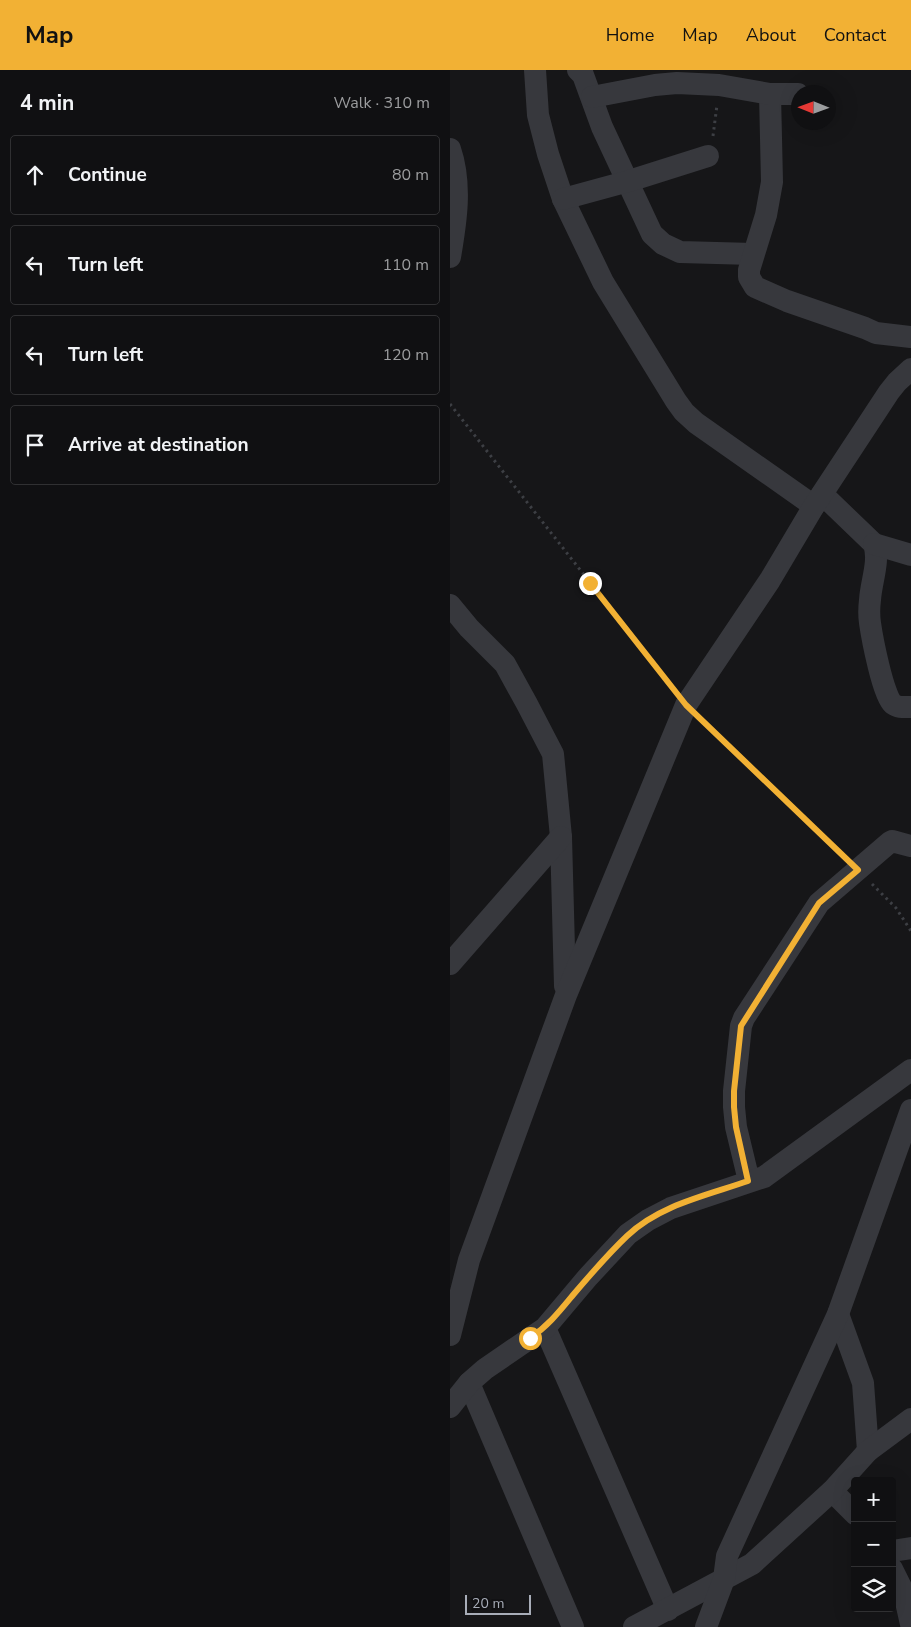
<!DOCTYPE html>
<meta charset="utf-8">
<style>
body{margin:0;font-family:"Nunito Sans",sans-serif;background:#1e1e20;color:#f1f3f6}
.controls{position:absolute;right:15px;bottom:15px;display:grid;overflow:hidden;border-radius:5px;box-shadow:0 5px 20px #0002}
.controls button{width:45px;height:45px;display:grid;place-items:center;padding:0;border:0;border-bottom:1px solid #303032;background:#101012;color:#f1f3f6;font:25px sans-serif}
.compass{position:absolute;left:341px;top:15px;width:45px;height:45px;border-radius:50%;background:#101012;box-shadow:0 5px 20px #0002;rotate:271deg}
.scale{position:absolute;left:15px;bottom:12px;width:66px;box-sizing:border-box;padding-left:5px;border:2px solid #a8adb8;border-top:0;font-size:14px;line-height:18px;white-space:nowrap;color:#a8adb8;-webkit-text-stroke:4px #111113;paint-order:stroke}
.stop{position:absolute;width:15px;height:15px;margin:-11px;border:4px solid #f2b134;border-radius:50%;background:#fff}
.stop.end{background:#f2b134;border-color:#fff;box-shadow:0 1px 5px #0008}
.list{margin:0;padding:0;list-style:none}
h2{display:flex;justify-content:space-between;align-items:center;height:65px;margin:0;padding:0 20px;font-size:21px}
h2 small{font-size:16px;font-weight:400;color:#9c9d9f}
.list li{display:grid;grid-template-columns:32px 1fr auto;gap:15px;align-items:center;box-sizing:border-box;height:80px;margin:0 10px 10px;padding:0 10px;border:1px solid #303032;border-radius:5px}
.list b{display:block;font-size:19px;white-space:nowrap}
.list em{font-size:16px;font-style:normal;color:#9c9d9f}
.icon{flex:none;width:28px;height:28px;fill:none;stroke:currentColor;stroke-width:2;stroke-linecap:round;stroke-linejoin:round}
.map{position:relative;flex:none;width:461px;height:1557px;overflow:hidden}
header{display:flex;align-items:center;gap:30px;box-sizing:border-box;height:70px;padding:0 25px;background:#f2b134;color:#111}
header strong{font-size:24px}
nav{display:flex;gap:28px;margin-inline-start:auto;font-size:18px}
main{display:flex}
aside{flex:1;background:#101012}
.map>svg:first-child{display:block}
</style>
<header>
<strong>Map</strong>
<nav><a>Home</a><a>Map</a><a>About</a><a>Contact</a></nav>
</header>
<main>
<aside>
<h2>4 min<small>Walk · 310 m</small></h2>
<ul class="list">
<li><svg class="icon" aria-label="ahead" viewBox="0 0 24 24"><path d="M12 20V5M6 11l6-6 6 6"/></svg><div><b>Continue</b></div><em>80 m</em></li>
<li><svg class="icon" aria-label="left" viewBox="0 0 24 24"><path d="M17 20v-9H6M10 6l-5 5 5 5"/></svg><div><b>Turn left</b></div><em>110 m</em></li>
<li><svg class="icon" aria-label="left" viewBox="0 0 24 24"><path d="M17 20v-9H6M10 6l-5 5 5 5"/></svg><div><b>Turn left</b></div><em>120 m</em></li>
<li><svg class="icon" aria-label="arrive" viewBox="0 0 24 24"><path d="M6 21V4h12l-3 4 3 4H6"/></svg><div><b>Arrive at destination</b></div></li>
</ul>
</aside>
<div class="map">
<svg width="461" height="1557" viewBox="0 0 461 1557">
<rect width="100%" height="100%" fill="#161618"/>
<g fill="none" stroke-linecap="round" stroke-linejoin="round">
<!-- path -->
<g stroke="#3d3f44" stroke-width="3" stroke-dasharray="2.5 4" stroke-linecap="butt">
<polyline points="263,66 267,35"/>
<polyline points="0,334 222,617"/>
<polyline points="253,651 393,785"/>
<polyline points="422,814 446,838 461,861"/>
</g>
<!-- street -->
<g stroke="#37383d" stroke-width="22">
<polyline points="85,0 88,45 98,84 113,129 153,212 226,331 234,342 246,353 364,436"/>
<polyline points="128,0 133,5 152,57 202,164 213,174 230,182 303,184"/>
<polyline points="320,24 322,112 316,145 299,200 299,207 305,217 337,231 415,258 426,263 461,267"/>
<polyline points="142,27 205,15 227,13 269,15 320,24 348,24"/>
<path d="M0 79C12 114 6 152 0 187"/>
<polyline points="113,129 179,111 258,86"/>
<path d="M372 424 424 474C430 491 421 512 420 530 419 538 419 546 420 553 422 567 433 626 443 634 448 638 455 637 461 637"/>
<polyline points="424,474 461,485"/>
<polyline points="0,535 19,558 55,594 77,634 103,684 111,767 115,916"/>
<polyline points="0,894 111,767"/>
<polyline points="299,1111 286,1057 284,1037 284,1021 291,956 294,948 369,833 440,772 442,771 461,776"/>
<polyline points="388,1244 413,1313 418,1381"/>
<polyline points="95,1258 218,1540"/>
<polyline points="0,1265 19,1190 116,925 236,635 320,510 364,436 439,322 447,312 461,299"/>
<polyline points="19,1313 123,1557"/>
<polyline points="0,1337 19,1313 35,1299 95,1258 138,1207 178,1164 198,1150 221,1138 314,1107 461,1000"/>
<polyline points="382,1421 405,1444"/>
<polyline points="442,1481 461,1478"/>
<polyline points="442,1499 454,1523 461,1554"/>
<polyline points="184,1557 302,1494 382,1421 418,1381 461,1349"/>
<polyline points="256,1557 274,1509 277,1486 388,1244 461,1040"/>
</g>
</g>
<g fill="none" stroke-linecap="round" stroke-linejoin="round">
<!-- route -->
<path stroke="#f2b134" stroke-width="6" d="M80 1268C98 1256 109 1242 123 1225 140 1205 158 1184 177 1166 209 1135 258 1125 298 1111L286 1057 284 1037V1021L291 956 369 833 408 800 236 635 140 513"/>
</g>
</svg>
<div class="controls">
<button>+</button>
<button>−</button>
<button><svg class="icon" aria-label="layers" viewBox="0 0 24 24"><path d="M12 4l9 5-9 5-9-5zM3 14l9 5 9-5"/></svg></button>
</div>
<svg class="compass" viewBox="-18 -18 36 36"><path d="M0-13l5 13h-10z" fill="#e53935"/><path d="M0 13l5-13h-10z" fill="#9c9d9f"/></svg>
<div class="scale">20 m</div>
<div class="stop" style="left:80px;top:1268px"></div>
<div class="stop end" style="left:140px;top:513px"></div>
</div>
</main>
